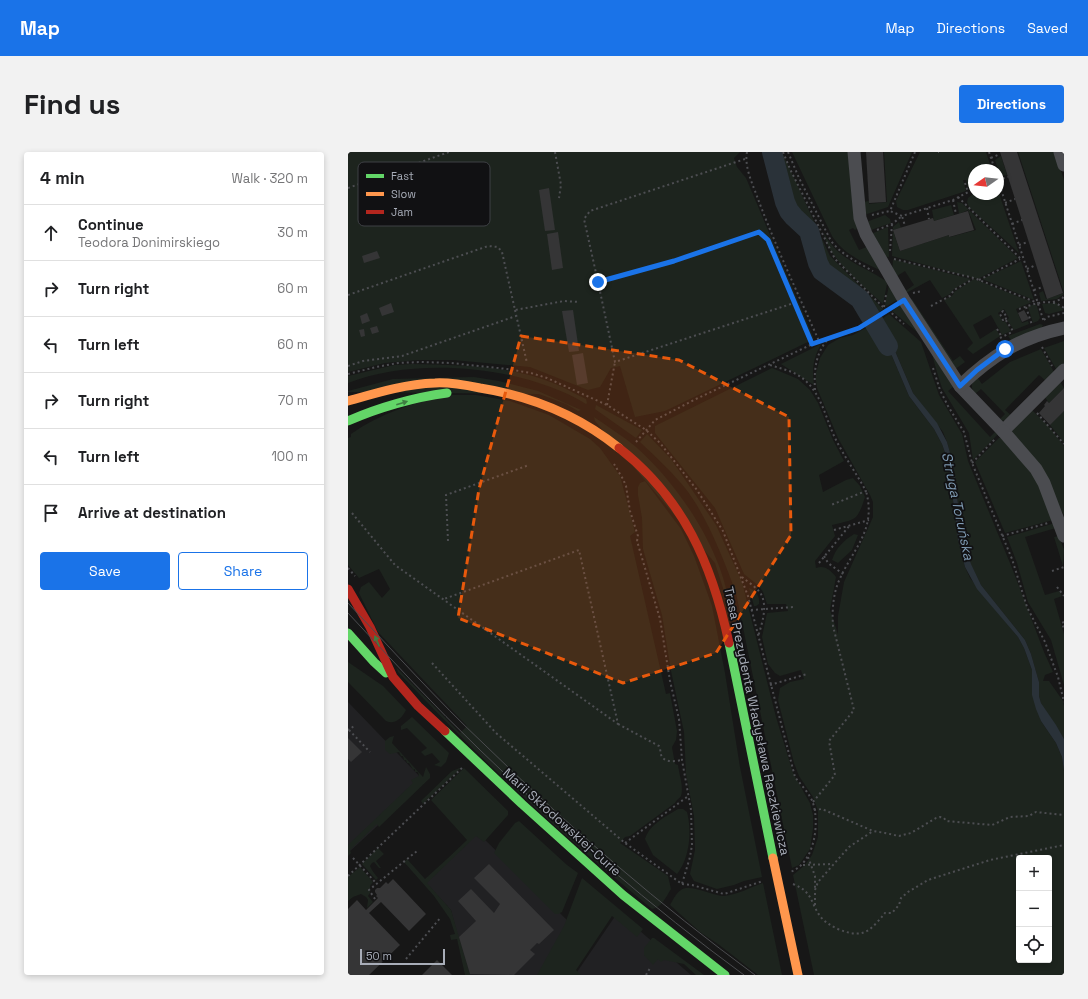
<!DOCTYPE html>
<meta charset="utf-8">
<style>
body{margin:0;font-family:"Space Grotesk",sans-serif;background:#f2f2f2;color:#202124}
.controls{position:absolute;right:12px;bottom:12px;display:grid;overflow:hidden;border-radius:4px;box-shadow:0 2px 6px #0003}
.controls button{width:36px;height:36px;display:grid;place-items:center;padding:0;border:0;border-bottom:1px solid #e0e0e0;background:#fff;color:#202124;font:20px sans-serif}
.compass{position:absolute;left:620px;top:12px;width:36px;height:36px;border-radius:50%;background:#fff;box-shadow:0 2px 6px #0003;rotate:256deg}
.scale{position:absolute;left:12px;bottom:10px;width:85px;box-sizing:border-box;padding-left:4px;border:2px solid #a8adb8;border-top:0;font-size:11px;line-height:14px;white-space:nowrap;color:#a8adb8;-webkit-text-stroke:3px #111113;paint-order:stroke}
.stop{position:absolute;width:12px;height:12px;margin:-9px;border:3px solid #1a73e8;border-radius:50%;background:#fff}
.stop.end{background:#1a73e8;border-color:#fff;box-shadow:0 1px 4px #0008}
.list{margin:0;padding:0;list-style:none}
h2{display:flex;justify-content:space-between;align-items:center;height:52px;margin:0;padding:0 16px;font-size:17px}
h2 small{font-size:13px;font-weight:400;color:#757577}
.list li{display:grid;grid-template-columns:26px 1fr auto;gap:12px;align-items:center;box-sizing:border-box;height:56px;padding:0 16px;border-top:1px solid #e0e0e0}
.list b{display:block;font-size:15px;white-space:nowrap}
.list p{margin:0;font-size:13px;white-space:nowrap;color:#757577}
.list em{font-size:13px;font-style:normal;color:#757577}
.actions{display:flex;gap:8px;padding:12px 16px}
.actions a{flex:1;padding:9px 0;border:1px solid #1a73e8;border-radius:4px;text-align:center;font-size:14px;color:#1a73e8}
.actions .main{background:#1a73e8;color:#fff}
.icon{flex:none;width:22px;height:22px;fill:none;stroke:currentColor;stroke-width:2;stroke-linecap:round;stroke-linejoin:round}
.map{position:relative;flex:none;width:716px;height:823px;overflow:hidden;border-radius:4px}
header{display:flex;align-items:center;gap:24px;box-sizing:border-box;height:56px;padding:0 20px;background:#1a73e8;color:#fff}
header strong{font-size:19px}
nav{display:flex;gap:22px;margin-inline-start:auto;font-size:14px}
.intro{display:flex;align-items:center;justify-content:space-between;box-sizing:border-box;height:96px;padding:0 24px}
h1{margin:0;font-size:28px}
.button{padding:10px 18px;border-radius:4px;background:#1a73e8;color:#fff;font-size:14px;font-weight:700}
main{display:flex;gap:24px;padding:0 24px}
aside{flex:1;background:#fff;border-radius:4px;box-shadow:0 2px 6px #0003}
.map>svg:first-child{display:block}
</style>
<header>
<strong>Map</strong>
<nav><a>Map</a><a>Directions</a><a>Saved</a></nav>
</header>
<div class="intro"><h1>Find us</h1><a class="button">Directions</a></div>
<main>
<aside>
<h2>4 min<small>Walk · 320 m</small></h2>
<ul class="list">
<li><svg class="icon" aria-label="ahead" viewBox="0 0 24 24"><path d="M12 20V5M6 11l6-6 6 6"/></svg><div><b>Continue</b><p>Teodora Donimirskiego</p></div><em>30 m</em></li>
<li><svg class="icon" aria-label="right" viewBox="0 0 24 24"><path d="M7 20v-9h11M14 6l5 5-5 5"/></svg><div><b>Turn right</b></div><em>60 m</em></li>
<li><svg class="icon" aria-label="left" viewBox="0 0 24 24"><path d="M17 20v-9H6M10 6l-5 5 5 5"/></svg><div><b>Turn left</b></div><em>60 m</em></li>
<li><svg class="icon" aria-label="right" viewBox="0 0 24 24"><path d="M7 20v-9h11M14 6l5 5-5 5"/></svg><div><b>Turn right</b></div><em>70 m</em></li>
<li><svg class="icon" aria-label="left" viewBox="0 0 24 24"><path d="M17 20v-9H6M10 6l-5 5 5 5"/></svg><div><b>Turn left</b></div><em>100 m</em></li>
<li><svg class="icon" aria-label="arrive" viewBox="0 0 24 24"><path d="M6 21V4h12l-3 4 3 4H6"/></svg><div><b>Arrive at destination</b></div></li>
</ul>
<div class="actions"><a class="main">Save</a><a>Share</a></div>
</aside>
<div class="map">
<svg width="716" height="823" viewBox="0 0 716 823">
<rect width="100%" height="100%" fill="#171717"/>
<!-- built -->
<g fill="#212123">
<polygon points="0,550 77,630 0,701"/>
<polygon points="130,681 220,769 191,823 120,823 103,758 78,731"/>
<polygon points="270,760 343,823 227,823"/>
</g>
<!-- green -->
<g fill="#1d241e" fill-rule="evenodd">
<polygon points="0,0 392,0 386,6 389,15 398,26 466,187 317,259 287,265 272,214 263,216 252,235 240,238 182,215 105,208 71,208 37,211 0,220"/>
<polygon points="427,0 434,0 482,104 535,157 529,163 513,143 481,123 473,112 466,87 460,75 443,55 437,43"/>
<path d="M444 0H503L512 75 507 78 505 76 501 78 511 98 521 94 536 120C517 111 496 103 484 84Z"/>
<polygon points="536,0 564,0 540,55 519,62 517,61 515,50 521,49 521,52 539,50"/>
<polygon points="572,0 638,0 644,18 626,18 626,33 620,35 618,28 615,28 618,39 560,58 555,58 549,55 548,49"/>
<polygon points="670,0 707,0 716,28 716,142 709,147 693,149 691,141 695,139 698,147 716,141"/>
<polygon points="653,4 659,23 652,24 647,8"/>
<polygon points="650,38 671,101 621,55 619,50 620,46 626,41 650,42"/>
<polygon points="609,50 614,51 670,106 630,127 544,104 545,75 551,70 553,76 545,78 552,99 601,83 602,85 628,78 620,58 611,62"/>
<polygon points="603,53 606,63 586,69 584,58"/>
<polygon points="537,63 542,67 543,71 523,78 520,70 521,69"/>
<polygon points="540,75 541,105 535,104 523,82"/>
<path d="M476 81C491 109 514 113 538 129L539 132 535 152C517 135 479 106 476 81Z"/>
<polygon points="545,108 547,108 623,127 606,137 602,142 594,146 582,128 558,141 556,140 566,133 557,119 549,124 544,120"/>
<polygon points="673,109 686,148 634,127"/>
<polygon points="626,127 684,150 668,157 674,171 680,169 681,172 666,178 659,168 661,166 656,157 650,161 655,170 657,169 663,179 654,183 643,163 625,173 632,187 648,177 652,184 625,202 619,197 625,191 596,148 605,143 606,140"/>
<polygon points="541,133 549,148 539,154 537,153"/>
<polygon points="564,147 605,209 612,204 617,210 606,218 560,150"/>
<polygon points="708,151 716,158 701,162 697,161 694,152"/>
<polygon points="686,152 689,154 692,166 690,169 685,171 680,155"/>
<polygon points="552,153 569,180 544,159"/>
<polygon points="541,162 573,190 591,243 614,282 620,309 664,416 696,500 705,520 697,523 695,529 701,529 715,549 716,554 716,587 693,551 691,544 691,530 683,502 677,488 633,433 623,413 614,385 605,311 599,290 595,280 565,241 547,199 529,170"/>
<path d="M525 172 544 204 561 244 586 277 594 292 600 309 610 387 617 415 622 426 670 485 676 496 684 518V529L693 569 708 591 714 605 716 619V823H466L445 723 457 713 464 703 470 685V659L465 645 451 624 446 611 430 548 432 536 442 530 456 527 453 518 432 524 427 521 420 512 414 485 419 461 440 459 438 452H419L415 440 411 434 396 422 367 356 307 281V274L424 216 450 227 462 238 470 251 485 288 496 309 471 323 475 340 498 328 505 326 512 334 517 345C509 370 508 367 484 373L487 384 467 409 468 416C477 413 482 418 488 425L482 458 490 482V464L496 430 525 365V350L522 343 490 286 469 236 468 229V221L472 206 480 193 492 186 505 183ZM671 706H701V808H671Z"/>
<polygon points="692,172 695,173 693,177 663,188 660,184"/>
<polygon points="716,189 716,211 709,217 708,217 696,196"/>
<path d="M473 192C465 206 464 217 466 233L433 212Z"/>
<path d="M693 197 706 220 698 229 691 223 657 258 664 264 658 268 653 269 651 268 657 262 633 237 627 242C622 234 623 231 629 225L634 232 662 210Z"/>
<polygon points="583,198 606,234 600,239 642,285 647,280 650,282 625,308 621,281 594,236 588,217"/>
<path d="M64 212C109 213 162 213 205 231 216 235 227 242 238 247L239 251 238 252C176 214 68 204 0 231V224L46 213Z"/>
<polygon points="126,225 151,229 190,239 233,258 230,259 218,252 191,242 0,240 0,239 45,227"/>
<polygon points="711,228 716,236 701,251 696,244"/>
<path d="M100 243H128L162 249 201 263 242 287 252 296 272 324 287 380 282 384 318 542 322 541 329 579 328 588 324 595 327 612 330 613C331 622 336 635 333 644 331 647 328 648 327 651L282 684 277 685 272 691 320 724 323 737C318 745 314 755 304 757 262 722 219 686 179 648 134 607 92 564 50 520L48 515 112 581 119 574 30 480 11 441 13 435 21 430 34 446 42 437 31 417 11 426 0 413V286L3 285V282C31 262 66 250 100 243Z"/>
<polygon points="248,253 294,278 288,286 247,257"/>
<polygon points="684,258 702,276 716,294 716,363 664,280 664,277"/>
<polygon points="716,259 716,291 702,273"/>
<path d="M246 265C260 275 275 284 288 295 331 333 376 400 382 458L367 411 247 269Z"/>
<path d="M299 282 323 307 368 373 394 430 428 565 445 621 462 651 465 663V677L462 697 451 713 444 716 388 441C376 408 359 364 337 336 324 320 308 305 292 290Z"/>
<polygon points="654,285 689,324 705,368 657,381 627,310 651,286"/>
<polygon points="297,329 333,377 346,404 364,454 377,521 392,615 414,725 396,729 386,733 369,737 346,729 342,722 347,698 346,664 338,622 336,580 323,519 314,463 295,397 294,366 290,343 290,335 292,331"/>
<polygon points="707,371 708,376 677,385 697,443 711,439 714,444 706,447 716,482 716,533 703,488 680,450 669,411 659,385"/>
<path d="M506 382 510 383 504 398 490 411 484 408C488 396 495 389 506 382Z"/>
<polygon points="711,384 716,398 715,414 706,385"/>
<path d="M401 436C408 439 412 444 411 452L408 454H406Z"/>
<path d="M0 510 35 534 58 558C54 566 47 573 38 569L0 530Z"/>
<polygon points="64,565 101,601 98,610 93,615 86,613 92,610 84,601 77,604 73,600 79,596 59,576 53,578 53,574"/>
<polygon points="46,584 44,591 75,625 78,615 82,622 82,626 31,675 29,672 2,698 3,701 0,704 0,693 65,631 63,628 71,624 70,620 67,620 67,617 65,618 61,611 59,611 58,608 56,608 55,604 53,604 51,600 42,602 37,598 37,589 42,585"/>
<polygon points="114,615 75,652 73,649 75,647 104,619"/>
<polygon points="116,616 160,659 160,663 136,690 128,684 79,731 103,758 122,823 117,823 109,787 103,788 102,783 107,782 102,767 86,744 56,710 59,707 77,727 100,706 102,708 100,706 119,688 83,648"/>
<path d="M330 657H335L339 660C344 679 342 706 329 722L305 703 297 687C302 672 317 665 330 657Z"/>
<polygon points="171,669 219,713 230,721 214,760 210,762 207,762 146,701 151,691 167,671"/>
<path d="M30 696 36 702 28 709 33 716H31L26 710 24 711 22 714C24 719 27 722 30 726L28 728 14 712Z"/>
<polygon points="12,715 25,730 22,734 22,741 20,744 25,750 19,756 20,748 18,745 13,742 5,745 0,749 0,725"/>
<polygon points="234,726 295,777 289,785 264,764 228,818 233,823 189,823 216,774"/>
<path d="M415 731 434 823H410L370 792 352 780 322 753C325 748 328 741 333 738 341 731 365 744 376 744 389 743 403 735 415 731Z"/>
<polygon points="304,786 306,786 356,823 348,823 336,812 316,808 313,810 310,807 305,813 296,803 296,796"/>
</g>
<!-- water -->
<polygon fill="#2a3239" points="529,170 547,199 565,241 589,271 599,290 605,311 614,385 623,412 633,433 677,488 683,502 691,530 691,544 693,551 708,573 716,587 716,619 714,605 708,591 693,569 688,557 684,543 684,518 676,496 670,485 629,437 617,415 610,387 600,309 594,292 586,277 561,244 544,204 525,172"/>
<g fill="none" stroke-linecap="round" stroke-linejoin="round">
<!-- river -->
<polyline stroke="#2a3239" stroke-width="20" points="424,0 437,50 441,59 446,65 461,79 470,111 474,119 512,147 540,194"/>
</g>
<!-- building -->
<g fill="#353536">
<polygon points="518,0 535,0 538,50 521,51"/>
<polygon points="652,0 669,0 715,141 699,147"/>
<polygon points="201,36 207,78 197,79 191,38"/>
<polygon points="620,59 626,78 601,85 601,83 552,99 545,78 585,66 586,69"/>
<polygon points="210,80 215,116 204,118 199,82"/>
<polygon points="29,99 32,106 16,111 14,104"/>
<polygon points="43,151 46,160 34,164 31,156"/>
<polygon points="225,158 231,199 221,200 214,159"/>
<polygon points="676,158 681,167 674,170 670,161"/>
<polygon points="19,161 22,169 14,172 12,164"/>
<polygon points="29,174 31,180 24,182 22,176"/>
<polygon points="16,177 17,184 13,185 11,178"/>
<polygon points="235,201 240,231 229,233 224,203"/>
<polygon points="716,236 716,259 702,273 691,261 697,254 696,253 699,249 701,251"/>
<polygon points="0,586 14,600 3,610 0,607"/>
<polygon points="141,712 206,778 191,792 189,791 182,798 187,802 166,823 122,822 111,785 128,769 110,749 123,737 146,761 152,752 126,726"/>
<polygon points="45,727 78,762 61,779 33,750 21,761 52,793 21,823 0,823 0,757 9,748 18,758 30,746 28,744 29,743 27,740 27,738 29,736 32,736 38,730 40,732"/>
<polygon points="89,808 104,823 74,823"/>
</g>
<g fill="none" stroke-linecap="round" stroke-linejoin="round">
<!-- path -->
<g stroke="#4d4e52" stroke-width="2" stroke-dasharray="2 3" stroke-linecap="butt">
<polyline points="207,0 213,33 211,46"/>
<path d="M399 0C396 15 405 33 410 47 428 95 450 142 471 189"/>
<polyline points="435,0 442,17 487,107 539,159"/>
<path d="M440 0 451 26 483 89C494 103 509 110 525 119"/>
<polyline points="567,0 542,59 554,64 605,48 626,37"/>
<polyline points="590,0 591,0"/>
<polyline points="641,0 647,18"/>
<polyline points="643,6 652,2"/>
<polyline points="397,7 242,59 236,67 250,130 326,109 411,80 421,88 464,192"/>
<polyline points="650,28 696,170"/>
<polyline points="650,28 660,25"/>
<polyline points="617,31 620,40"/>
<polyline points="0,36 101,0"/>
<polyline points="610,45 673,107"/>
<polyline points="605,48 608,62"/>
<polyline points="657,51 667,47"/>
<polyline points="579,56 581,67"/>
<polyline points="524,63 542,59"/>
<polyline points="664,72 674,68"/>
<polyline points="529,78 544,72 554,64 557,74"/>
<polyline points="671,93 680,90"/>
<polyline points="542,99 544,72"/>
<polyline points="546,107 626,126 690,151"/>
<polyline points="679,117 688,113"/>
<polyline points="631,128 672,107"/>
<polyline points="250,130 267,210 446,151"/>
<polyline points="686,138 695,135"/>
<polyline points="565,141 574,139"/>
<polyline points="0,143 140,94 150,95 154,100 167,158 216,149 231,150"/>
<polyline points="705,150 714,147 716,144"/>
<polyline points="583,154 602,144 606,138 625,127"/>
<polyline points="536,155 538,143"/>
<polyline points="678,155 684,173"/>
<path d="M671 157C686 152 702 145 716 156"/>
<polyline points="167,158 179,211"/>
<polyline points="540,158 556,172"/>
<polyline points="657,167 659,166 655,159 652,162 655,168 657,167 665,179"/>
<polyline points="696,168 699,165 716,161"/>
<polyline points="649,177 654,185"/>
<polyline points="652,186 664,180"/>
<polyline points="694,195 704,214"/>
<path d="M422 213C431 216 440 218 448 222 473 236 476 263 487 286 496 304 508 321 518 339L483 353"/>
<polyline points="0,214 15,209 54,204 168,164"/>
<polyline points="585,216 592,238 600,254 616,280 624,311 664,407 679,455 697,490 710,525 716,550"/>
<path d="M0 222 28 215 50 211 73 210 103 211 159 217 183 221 199 226 259 253 298 278 312 291 349 338 375 379 400 444 447 625C453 633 462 642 465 651 472 673 466 712 442 720"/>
<path d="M467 238C466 219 467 201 481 186"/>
<polyline points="259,253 267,210"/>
<polyline points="689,261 716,292"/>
<polyline points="288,290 307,268 348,247 471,189 511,176 546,154"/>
<polyline points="624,311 647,287"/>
<polyline points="4,361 47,413 270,572 231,398 96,447"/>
<polyline points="486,378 521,368"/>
<polyline points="654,384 700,371"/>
<polyline points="100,389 98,343 181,313"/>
<polyline points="476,404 480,411 495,422"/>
<polyline points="471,411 502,373"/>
<polyline points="0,416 7,424"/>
<polyline points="704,419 716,415"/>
<path d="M394 425C399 429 406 434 411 439 421 452 414 471 410 485"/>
<polyline points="709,435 716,444"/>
<polyline points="403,458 446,455"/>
<polyline points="716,470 714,471 716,477"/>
<polyline points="84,511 148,581 277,691 334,732 342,705 344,693 343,658 334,608 331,567 322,529 312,467 289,389 290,384 282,359 278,334 275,327 266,312"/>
<polyline points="422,533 459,522"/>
<path d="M270 572 311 594C313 598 312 602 314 605 318 611 328 609 334 608"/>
<polyline points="0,577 1,578 7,573"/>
<polyline points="1,578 22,600"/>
<path d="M465 650 487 623 481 589 506 558 485 474C484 459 485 444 490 431 504 397 529 379 518 339"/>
<polyline points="466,658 474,657 525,679 537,681 551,684 563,681 588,666 592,665 596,666 598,669 644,673 662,665 681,664 688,660 716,663"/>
<polyline points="277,691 339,645"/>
<polyline points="460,705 467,724 467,737"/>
<polyline points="5,706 28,731"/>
<polyline points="455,713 485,712"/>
<polyline points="0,724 115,615"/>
<polyline points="334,732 344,733 376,742 415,729"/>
<path d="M445 732C465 740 462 750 472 764 479 774 501 784 514 781 523 779 531 768 537 761H544L551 753 553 746 560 740 580 728 642 708 716 693"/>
<polyline points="27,747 21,738 69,699"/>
<polyline points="467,753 467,738 470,730 501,695 525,679"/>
<polyline points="58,807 93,765"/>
<polyline points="298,823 302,816"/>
</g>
<!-- street -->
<g stroke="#4b4c50" stroke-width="13">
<polyline points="506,0 512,66 518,82 556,148 612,234 655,279 716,218"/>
<polyline points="712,0 716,13"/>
<path d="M612 234C643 204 673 185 716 176"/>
<polyline points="655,279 688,317 696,331 716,384"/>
</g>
<!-- fast -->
<g stroke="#63d668" stroke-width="9">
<path d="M0 269C29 256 67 245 99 241"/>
<polyline points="0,481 26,510 38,521"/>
<polyline points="381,491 425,706"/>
<polyline points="97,579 174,652 275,743 377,823"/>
</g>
<!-- slow -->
<g stroke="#ff974d" stroke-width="9">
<path d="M0 249C28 241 57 232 87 231 102 230 117 233 132 236 183 244 231 264 271 296"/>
<polyline points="425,706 450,823"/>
</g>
<!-- jam -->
<g stroke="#b3261e" stroke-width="9">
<path d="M271 296C336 347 364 412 381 491"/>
<polyline points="0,437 22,475 45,525 70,554 97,579"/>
</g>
<!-- tram -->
<g stroke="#4b4c4f" stroke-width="1">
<path d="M0 451C45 499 89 548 137 593 222 676 312 753 407 823"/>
<path d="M0 461C43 507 86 554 132 598 215 678 303 755 396 823"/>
</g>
</g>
<!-- one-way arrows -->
<defs><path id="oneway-solid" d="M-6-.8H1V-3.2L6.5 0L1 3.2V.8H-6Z"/></defs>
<g fill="#3e7d42">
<use href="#oneway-solid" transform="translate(54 251) rotate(-17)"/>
<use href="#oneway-solid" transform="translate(29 489) rotate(-114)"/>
</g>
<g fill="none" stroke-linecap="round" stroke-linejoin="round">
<!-- route -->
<polyline stroke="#1a73e8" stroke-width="5" points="250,130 326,109 411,80 420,88 464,192 511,176 556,148 612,234 629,218 657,197"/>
</g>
<!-- marked area -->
<path fill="#e8590c" fill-opacity="0.2" stroke="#e8590c" stroke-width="3" stroke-dasharray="8 5" stroke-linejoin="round" d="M173 184 331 208 441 265 443 383 368 501 275 531 110 466 131 337Z"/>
<g text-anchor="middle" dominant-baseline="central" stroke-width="3.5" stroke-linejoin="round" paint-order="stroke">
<!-- street labels -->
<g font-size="13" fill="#a8adb8" stroke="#111113">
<text transform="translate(409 569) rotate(78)">Trasa Prezydenta Władysława Raczkiewicza</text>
<text transform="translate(214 670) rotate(42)">Marii Skłodowskiej-Curie</text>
</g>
<!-- water labels -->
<g font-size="14" font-style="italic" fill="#7f9bb3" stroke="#111113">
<text transform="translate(610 354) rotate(78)">Struga Toruńska</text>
</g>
</g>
<!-- legend -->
<rect x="10" y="10" width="132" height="64" rx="6" fill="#111113" stroke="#3e4045" stroke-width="1"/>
<rect x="18" y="22" width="18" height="4" fill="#63d668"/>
<rect x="18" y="40" width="18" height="4" fill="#ff974d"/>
<rect x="18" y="58" width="18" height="4" fill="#b3261e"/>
<g font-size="11" fill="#a8adb8">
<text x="43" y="28">Fast</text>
<text x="43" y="46">Slow</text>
<text x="43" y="64">Jam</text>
</g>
</svg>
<div class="controls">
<button>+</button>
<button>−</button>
<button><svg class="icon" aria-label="locate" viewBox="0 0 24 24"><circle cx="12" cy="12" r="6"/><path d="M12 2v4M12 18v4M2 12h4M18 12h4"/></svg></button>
</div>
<svg class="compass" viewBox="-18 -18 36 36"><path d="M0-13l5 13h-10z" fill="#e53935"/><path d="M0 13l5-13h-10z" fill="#757577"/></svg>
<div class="scale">50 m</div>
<div class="stop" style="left:657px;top:197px"></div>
<div class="stop end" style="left:250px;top:130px"></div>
</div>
</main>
